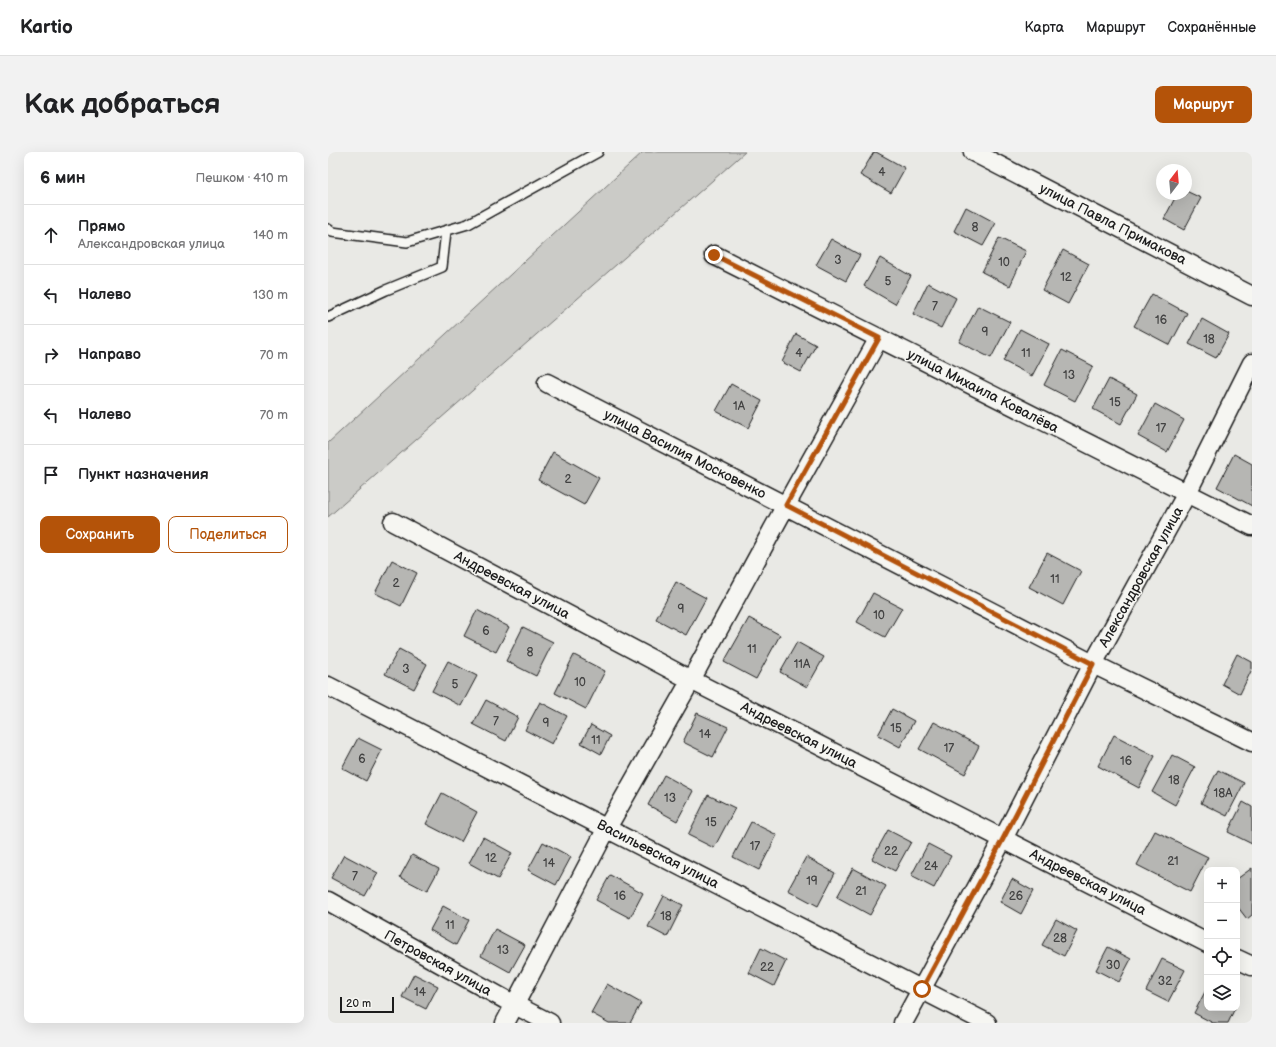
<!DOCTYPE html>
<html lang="ru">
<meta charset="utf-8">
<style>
body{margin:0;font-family:"Balsamiq Sans",sans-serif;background:#f2f2f2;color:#202124}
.controls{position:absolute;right:12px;bottom:12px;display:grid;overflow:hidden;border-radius:8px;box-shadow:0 4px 16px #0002}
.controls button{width:36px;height:36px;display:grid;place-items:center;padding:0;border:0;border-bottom:1px solid #e0e0e0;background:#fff;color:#202124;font:20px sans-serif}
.compass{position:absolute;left:828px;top:12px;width:36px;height:36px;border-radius:50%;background:#fff;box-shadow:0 4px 16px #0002;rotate:16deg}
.scale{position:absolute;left:12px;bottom:10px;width:54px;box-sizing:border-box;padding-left:4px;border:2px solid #1c1c1c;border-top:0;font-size:11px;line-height:14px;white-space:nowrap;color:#1c1c1c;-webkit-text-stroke:3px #f6f6f2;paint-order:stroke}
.stop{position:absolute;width:12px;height:12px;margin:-9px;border:3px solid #b45309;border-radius:50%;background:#fff}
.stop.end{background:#b45309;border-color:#fff;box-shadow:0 1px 4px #0008}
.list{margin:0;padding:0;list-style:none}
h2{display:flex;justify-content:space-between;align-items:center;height:52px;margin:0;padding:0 16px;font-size:17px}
h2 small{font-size:13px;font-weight:400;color:#757577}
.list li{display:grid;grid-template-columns:26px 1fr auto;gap:12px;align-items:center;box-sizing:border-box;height:60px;padding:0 16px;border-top:1px solid #e0e0e0}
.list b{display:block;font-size:15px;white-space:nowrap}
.list p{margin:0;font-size:13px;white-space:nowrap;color:#757577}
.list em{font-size:13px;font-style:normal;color:#757577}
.actions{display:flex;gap:8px;padding:12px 16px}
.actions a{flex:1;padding:9px 0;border:1px solid #b45309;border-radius:8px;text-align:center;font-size:14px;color:#b45309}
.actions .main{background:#b45309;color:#fff}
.icon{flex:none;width:22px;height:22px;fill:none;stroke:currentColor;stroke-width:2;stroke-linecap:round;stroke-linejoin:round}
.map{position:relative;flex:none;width:924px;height:871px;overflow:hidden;border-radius:8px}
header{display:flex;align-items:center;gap:24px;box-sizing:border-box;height:56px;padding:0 20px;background:#fff;border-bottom:1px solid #e0e0e0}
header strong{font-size:19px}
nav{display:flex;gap:22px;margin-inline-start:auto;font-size:14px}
.intro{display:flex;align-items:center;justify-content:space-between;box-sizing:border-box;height:96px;padding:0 24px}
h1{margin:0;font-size:28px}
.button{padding:10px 18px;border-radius:8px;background:#b45309;color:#fff;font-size:14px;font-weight:700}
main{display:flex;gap:24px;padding:0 24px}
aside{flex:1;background:#fff;border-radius:8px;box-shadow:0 4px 16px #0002}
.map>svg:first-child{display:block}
</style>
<header>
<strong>Kartio</strong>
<nav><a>Карта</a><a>Маршрут</a><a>Сохранённые</a></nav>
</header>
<div class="intro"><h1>Как добраться</h1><a class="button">Маршрут</a></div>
<main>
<aside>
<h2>6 мин<small>Пешком · 410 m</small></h2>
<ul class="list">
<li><svg class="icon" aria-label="ahead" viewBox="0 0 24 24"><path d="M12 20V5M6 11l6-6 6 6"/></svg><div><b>Прямо</b><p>Александровская улица</p></div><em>140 m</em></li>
<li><svg class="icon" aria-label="left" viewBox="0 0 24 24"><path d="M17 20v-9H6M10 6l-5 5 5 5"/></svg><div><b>Налево</b></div><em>130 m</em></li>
<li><svg class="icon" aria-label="right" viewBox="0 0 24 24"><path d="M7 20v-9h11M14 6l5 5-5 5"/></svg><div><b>Направо</b></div><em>70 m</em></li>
<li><svg class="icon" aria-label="left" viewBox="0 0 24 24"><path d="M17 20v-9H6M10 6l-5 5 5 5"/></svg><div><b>Налево</b></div><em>70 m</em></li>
<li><svg class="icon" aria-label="arrive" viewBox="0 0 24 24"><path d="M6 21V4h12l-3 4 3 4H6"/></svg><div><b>Пункт назначения</b></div></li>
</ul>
<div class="actions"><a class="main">Сохранить</a><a>Поделиться</a></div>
</aside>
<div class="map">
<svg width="924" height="871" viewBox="0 0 924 871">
<rect width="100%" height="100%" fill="#e9e9e5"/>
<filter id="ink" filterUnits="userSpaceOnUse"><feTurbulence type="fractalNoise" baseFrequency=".025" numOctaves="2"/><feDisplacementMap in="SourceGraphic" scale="8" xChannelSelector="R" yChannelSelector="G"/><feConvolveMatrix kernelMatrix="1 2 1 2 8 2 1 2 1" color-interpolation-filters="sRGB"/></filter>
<g filter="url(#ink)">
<!-- green -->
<polygon fill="#cbcbc7" stroke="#747472" points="315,0 417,0 0,365 0,291"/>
<!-- building -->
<g fill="#b6b6b3" stroke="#1c1c1c">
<polygon points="546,0 548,0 577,16 563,41 532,23"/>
<polygon points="858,39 873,46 856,78 836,67 849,42 858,42"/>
<polygon points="638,55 668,71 655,94 626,79"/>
<polygon points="671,86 698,99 682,134 654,120"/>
<polygon points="503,87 532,103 518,129 488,113"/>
<polygon points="735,98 761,112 740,152 714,138"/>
<polygon points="552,106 583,124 567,152 536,134"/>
<polygon points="600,131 628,146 613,176 585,162"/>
<polygon points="824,142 859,161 842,193 806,174"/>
<polygon points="650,154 682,170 663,206 631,190"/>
<polygon points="874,167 901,182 888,206 861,192"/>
<polygon points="692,177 721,192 704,224 675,209"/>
<polygon points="468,182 488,193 473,220 454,210"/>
<polygon points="734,198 765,214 747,249 716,233"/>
<polygon points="781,227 809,242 793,272 765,257"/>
<polygon points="403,232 434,249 420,276 388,259"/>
<polygon points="827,252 856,268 839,300 810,284"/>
<polygon points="225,300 271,326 256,353 210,328"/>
<polygon points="906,302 924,312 924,354 889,335"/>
<polygon points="719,401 753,419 735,453 701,435"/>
<polygon points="64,408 89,421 73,454 47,441"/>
<polygon points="348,430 378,446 358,483 328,467"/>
<polygon points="545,441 574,456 557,485 529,470"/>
<polygon points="149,458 181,475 168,500 136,484"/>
<polygon points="421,466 452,483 428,527 396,510"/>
<polygon points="195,475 225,490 208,524 178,509"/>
<polygon points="469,490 496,505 479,535 452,520"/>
<polygon points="71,497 99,512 86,537 57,522"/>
<polygon points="909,502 924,510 924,517 912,542 894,532"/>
<polygon points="246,503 277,519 258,557 227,541"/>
<polygon points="120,509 149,524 133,554 104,539"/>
<polygon points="158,548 190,565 178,589 145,572"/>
<polygon points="212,550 239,564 224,592 197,578"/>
<polygon points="564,557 586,569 572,595 550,583"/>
<polygon points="369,561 400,575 385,605 355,590"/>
<polygon points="606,570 651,594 637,622 591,597"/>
<polygon points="263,573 282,584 273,602 253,591"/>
<polygon points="786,583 827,604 811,636 770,614"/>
<polygon points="30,586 54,598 38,629 14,616"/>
<polygon points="844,603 867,615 847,653 824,640"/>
<polygon points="890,618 916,631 899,664 873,651"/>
<polygon points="336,623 365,639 349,669 320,653"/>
<polygon points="114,641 149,660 133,690 98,672"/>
<polygon points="380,643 407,656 386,696 360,683"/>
<polygon points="915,650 924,655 924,692 900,680"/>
<polygon points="423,670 449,683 431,718 405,705"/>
<polygon points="560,678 583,690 567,719 544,707"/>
<polygon points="827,679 880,705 862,740 809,713"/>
<polygon points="155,685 184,701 170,727 141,711"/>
<polygon points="215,690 243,705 228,733 200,718"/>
<polygon points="600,692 623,704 606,736 583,724"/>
<polygon points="16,703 50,721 37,744 3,726"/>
<polygon points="84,703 111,717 99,739 72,725"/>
<polygon points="478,705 507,721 490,754 460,738"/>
<polygon points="525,716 558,734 542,763 509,745"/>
<polygon points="924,716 924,763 919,767 909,754 909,727"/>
<polygon points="282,723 315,741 302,766 268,748"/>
<polygon points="684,727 705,739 693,762 672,750"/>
<polygon points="336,744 355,753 339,785 320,775"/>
<polygon points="115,754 141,768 128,793 102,778"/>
<polygon points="728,767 749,779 736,804 714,793"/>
<polygon points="167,777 197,793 182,820 153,804"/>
<polygon points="780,795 803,807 791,830 768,818"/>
<polygon points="433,796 458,809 446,834 421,821"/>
<polygon points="834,807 857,818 840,850 818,839"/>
<polygon points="86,822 110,834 98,857 74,845"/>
<polygon points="279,832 313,851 302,871 281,871 263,861"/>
<polygon points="879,836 879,856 907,856 900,871 885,871 866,861"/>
</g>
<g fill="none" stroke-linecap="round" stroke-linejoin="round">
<!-- service casing -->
<g stroke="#1c1c1c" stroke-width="12">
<g id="service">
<polyline points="0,77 4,80 79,90 140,72 270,0"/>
<polyline points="0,165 58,138 114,115 118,79"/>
</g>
</g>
<!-- minor casing -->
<g stroke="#1c1c1c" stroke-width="21">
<g id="minor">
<polyline points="645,0 924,144"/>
<polyline points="386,103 924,374"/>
<polyline points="219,231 765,512 924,590"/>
<polyline points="65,370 363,528 879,791"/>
<polyline points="0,534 659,871"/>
<polyline points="0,749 187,853 222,871"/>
<polyline points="909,807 924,814"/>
<polyline points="177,871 279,676 363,528 458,353 551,186"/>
<polyline points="575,871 675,687 765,512 859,341 924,211"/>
</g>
</g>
<!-- service -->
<use href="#service" stroke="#f6f6f2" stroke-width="9"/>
<!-- minor -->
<use href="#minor" stroke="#f6f6f2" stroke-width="18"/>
</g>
</g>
<g fill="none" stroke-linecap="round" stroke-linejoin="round" filter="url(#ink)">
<!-- route -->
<polyline stroke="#b45309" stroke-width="5" points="386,103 551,186 458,353 765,512 675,687 594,837"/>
</g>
<g text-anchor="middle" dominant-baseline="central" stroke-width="3" stroke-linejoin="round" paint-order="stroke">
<!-- number labels -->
<g font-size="12" fill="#424242">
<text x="554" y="20">4</text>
<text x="647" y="75">8</text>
<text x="510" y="108">3</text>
<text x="676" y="110">10</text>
<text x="738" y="125">12</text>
<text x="560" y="129">5</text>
<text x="607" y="154">7</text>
<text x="833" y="168">16</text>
<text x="657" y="180">9</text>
<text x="881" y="187">18</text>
<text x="471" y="201">4</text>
<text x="698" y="201">11</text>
<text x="741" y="223">13</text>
<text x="787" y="250">15</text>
<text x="411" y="254">1А</text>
<text x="833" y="276">17</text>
<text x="240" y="327">2</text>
<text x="727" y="427">11</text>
<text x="68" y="431">2</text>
<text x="353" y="457">9</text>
<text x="551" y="463">10</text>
<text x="158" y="479">6</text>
<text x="424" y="497">11</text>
<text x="202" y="500">8</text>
<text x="474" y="512">11А</text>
<text x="78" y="517">3</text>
<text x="252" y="530">10</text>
<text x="127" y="532">5</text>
<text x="168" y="569">7</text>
<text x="218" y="571">9</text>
<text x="568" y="576">15</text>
<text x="377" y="582">14</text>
<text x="268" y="588">11</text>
<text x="621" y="596">17</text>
<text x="34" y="607">6</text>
<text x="798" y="609">16</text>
<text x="846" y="628">18</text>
<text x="895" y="641">18А</text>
<text x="342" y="646">13</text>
<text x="383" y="670">15</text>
<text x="427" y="694">17</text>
<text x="563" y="699">22</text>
<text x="163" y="706">12</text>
<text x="845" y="709">21</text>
<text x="221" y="711">14</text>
<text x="603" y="714">24</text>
<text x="27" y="724">7</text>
<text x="484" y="729">19</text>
<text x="533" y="739">21</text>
<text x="292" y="744">16</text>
<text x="688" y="744">26</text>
<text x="338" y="764">18</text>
<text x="122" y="773">11</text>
<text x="732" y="786">28</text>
<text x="175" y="798">13</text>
<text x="785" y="813">30</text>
<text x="439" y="815">22</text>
<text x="837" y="829">32</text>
<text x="92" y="840">14</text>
</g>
<!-- street labels -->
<g font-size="14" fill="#1c1c1c" stroke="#f6f6f2">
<text transform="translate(785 72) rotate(27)">улица Павла Примакова</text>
<text transform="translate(655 239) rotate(27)">улица Михаила Ковалёва</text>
<text transform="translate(357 302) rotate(27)">улица Василия Московенко</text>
<text transform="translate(813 425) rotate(-61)">Александровская улица</text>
<text transform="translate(184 433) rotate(28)">Андреевская улица</text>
<text transform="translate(471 583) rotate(27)">Андреевская улица</text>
<text transform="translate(330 702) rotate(27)">Васильевская улица</text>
<text transform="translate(760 730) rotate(27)">Андреевская улица</text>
<text transform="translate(110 811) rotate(29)">Петровская улица</text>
</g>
</g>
</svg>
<div class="controls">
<button>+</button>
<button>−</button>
<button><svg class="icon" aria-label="locate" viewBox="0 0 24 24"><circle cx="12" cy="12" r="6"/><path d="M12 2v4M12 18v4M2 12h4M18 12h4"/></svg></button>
<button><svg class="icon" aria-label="layers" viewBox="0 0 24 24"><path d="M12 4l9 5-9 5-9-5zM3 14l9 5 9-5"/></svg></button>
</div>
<svg class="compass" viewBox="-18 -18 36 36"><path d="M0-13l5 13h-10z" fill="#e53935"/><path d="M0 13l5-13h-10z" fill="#757577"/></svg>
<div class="scale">20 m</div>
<div class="stop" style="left:594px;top:837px"></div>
<div class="stop end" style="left:386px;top:103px"></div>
</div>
</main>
